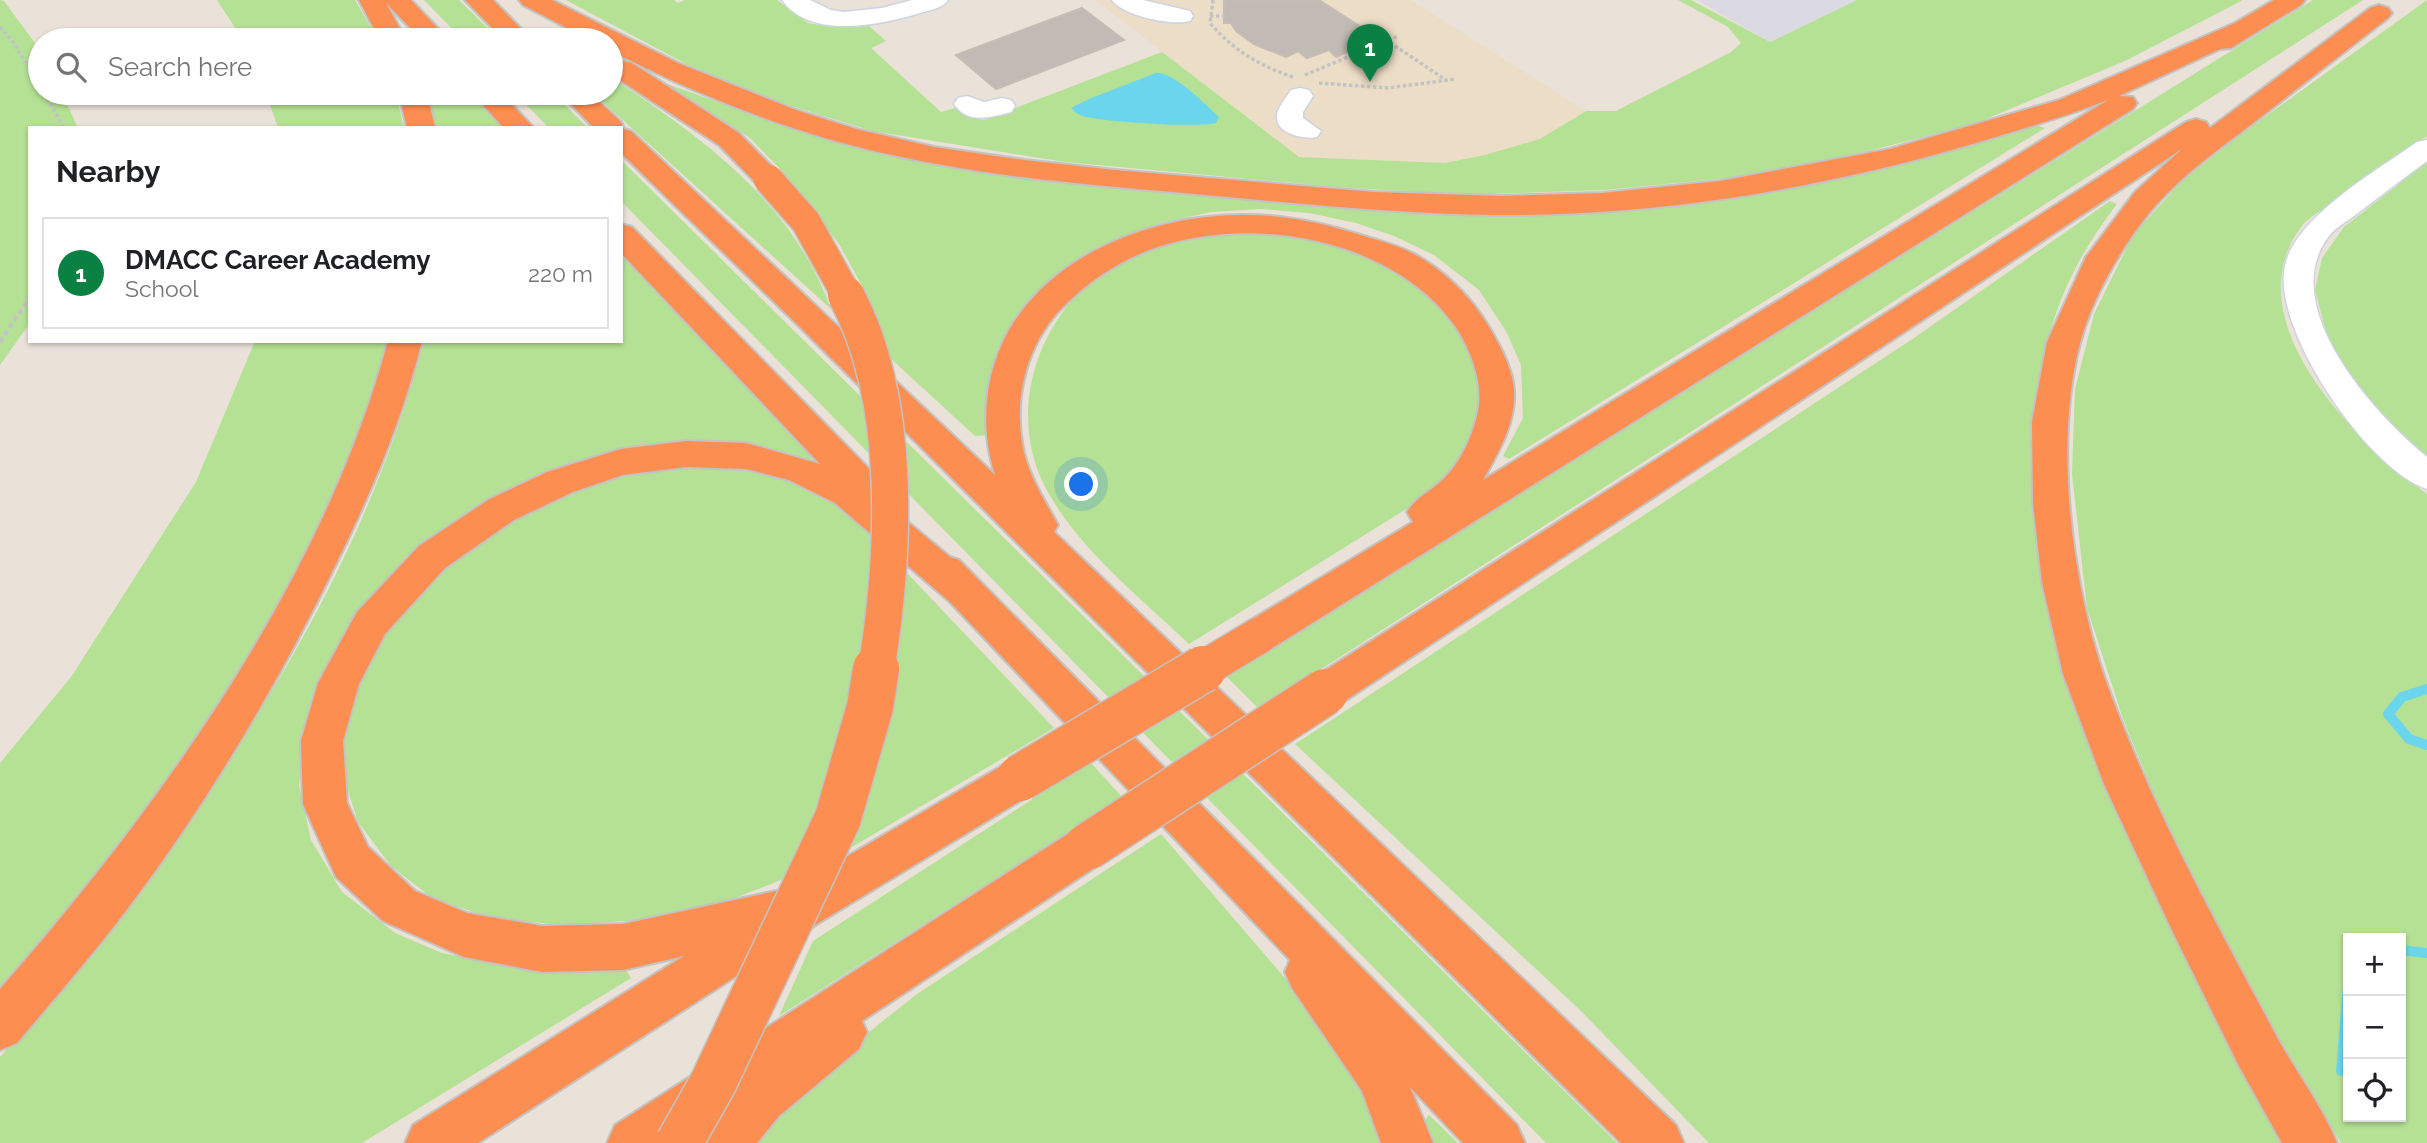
<!DOCTYPE html>
<meta charset="utf-8">
<style>
body{margin:0;font-family:Raleway,sans-serif;background:#f6f6f6;color:#202124}
.controls{position:absolute;right:21px;bottom:21px;display:grid;overflow:hidden;border-radius:0px;box-shadow:0 2px 5px #0004}
.controls button{width:63px;height:63px;display:grid;place-items:center;padding:0;border:0;border-bottom:2px solid #e0e0e0;background:#fff;color:#202124;font:35px sans-serif}
.you{position:absolute;left:1082px;top:485px;width:24px;height:24px;margin:-18px;border:5px solid #fff;border-radius:50%;background:#1a73e8;box-shadow:0 0 0 10px #1a73e833}
.badge{display:grid;place-items:center;width:46px;height:46px;border-radius:50%;background:#0b8043;color:#fff;font-size:23px;font-weight:700}
.pin{position:absolute;translate:-50% -58px;filter:drop-shadow(0 2px 4px #0008)}
.pin::after{content:'';position:absolute;top:37px;width:24px;height:21px;background:inherit;clip-path:polygon(0 0,100% 0,50% 100%)}
.list{margin:0;padding:0;list-style:none}
h2{display:flex;justify-content:space-between;align-items:center;height:91px;margin:0;padding:0 28px;font-size:30px}
h2 small{font-size:23px;font-weight:400;color:#757577}
.list li{display:grid;grid-template-columns:46px 1fr auto;gap:21px;align-items:center;box-sizing:border-box;height:112px;margin:0 14px 14px;padding:0 14px;border:2px solid #e0e0e0;border-radius:0px}
.list b{display:block;font-size:26px;white-space:nowrap}
.list p{margin:0;font-size:23px;white-space:nowrap;color:#757577}
.list em{font-size:23px;font-style:normal;color:#757577}
.icon{flex:none;width:38px;height:38px;fill:none;stroke:currentColor;stroke-width:2;stroke-linecap:round;stroke-linejoin:round}
.map{position:relative;flex:none;width:2427px;height:1143px;overflow:hidden}
.search{position:absolute;background:#fff;box-shadow:0 2px 5px #0004;left:28px;top:28px;width:595px;height:77px;display:flex;align-items:center;gap:18px;box-sizing:border-box;padding:0 24px;border-radius:38px;color:#757577;font-size:26px}
.panel{position:absolute;background:#fff;box-shadow:0 2px 5px #0004;left:28px;top:126px;width:595px;height:217px;border-radius:0px}
.map>svg:first-child{display:block}
</style>
<div class="map">
<svg width="2427" height="1143" viewBox="0 0 2427 1143">
<rect width="100%" height="100%" fill="#eae1d9"/>
<!-- industrial -->
<polygon fill="#dbdae2" points="1697,0 1857,0 1770,42"/>
<!-- education -->
<polygon fill="#ecddc7" points="1095,0 1411,0 1644,148 1445,163 1299,157"/>
<!-- green -->
<g fill="#b5e194" fill-rule="evenodd">
<polygon points="0,0 4,1 40,50 40,93 62,93 78,128 30,128 30,323 0,365"/>
<polygon points="217,0 355,0 378,40 243,40"/>
<polygon points="424,0 459,0 500,40 463,40"/>
<polygon points="566,0 674,0 678,3 685,0 777,0 808,23 832,27 868,25 886,41 871,48 941,112 959,107 970,117 984,120 1162,52 1299,157 1445,163 1485,155 1540,139 1586,111 1616,111 1731,52 1741,43 1728,27 1678,0 1691,0 1770,42 1857,0 2243,0 2125,61 1974,124 1849,156 1738,177 1605,190 1464,195 1337,187 1065,162 872,131 785,104 688,65"/>
<polygon points="2313,0 2363,0 1259,709 1226,676"/>
<path d="M2427 0V136C2396 157 2366 179 2335 201 2325 209 2309 216 2301 227 2232 321 2356 441 2427 494V1143H2341L2272 1028 2181 860 2123 719 2087 608 2072 474 2075 389 2094 314 2133 235 2180 183 2237 137ZM2348 938H2401V1117H2348Z"/>
<path d="M611 77C702 138 791 200 831 309L593 93H611Z"/>
<polygon points="667,84 789,127 877,151 1404,210 1806,184 1901,165 2034,125 2045,128 1509,459 1503,456 1523,418 1521,365 1506,331 1479,290 1434,255 1394,236 1356,223 1309,213 1262,209 1211,212 1161,223 1109,244 1071,264 1042,294 992,435 975,436 889,357 861,284 839,244 783,172 750,138"/>
<polygon points="266,93 396,93 404,128 278,128"/>
<polygon points="427,93 469,93 502,128 435,128"/>
<polygon points="515,93 553,93 588,128 549,128"/>
<polygon points="621,160 1617,1143 1546,1143 621,201"/>
<polygon points="2427,162 2427,462 2358,392 2328,340 2315,290 2322,258 2344,227"/>
<path d="M2110 201 2117 204C2023 325 2031 428 2043 572L2292 1143H1709L1581 1011 1295 744 1914 338Z"/>
<path d="M1252 227 1397 258 1487 358 1476 443 1432 493 1189 644C1141 598 1083 553 1049 494 999 408 1044 298 1129 255 1167 236 1210 233 1252 227Z"/>
<path d="M621 254 813 457 810 460 742 444 480 509 305 734 299 786 311 840 342 892 395 933 442 953 516 967 623 965 631 978 362 1143H0V1057C179 846 353 614 424 341H621Z"/>
<polygon points="255,341 390,341 357,445 306,562 225,704 73,918 0,999 0,763 71,677 196,482"/>
<polygon points="712,466 761,473 807,487 852,515 1054,728 852,847 776,882 714,906 642,920 559,925 488,917 432,898 391,866 358,822 343,775 346,721 368,661 400,611 435,573 529,508 599,480 657,469"/>
<polygon points="1090,762 1123,798 779,1016 813,941"/>
<polygon points="1161,834 1315,1013 1354,1065 1388,1143 750,1143 821,1070 917,994"/>
<polygon points="1429,1115 1458,1143 1431,1143 1425,1120"/>
</g>
<!-- water -->
<path fill="#6ad5ed" d="M1156 73C1174 72 1205 104 1219 117L1216 123C1200 128 1095 122 1080 115 1076 113 1074 111 1071 108L1089 99Z"/>
<g fill="none" stroke-linecap="round" stroke-linejoin="round">
<!-- stream -->
<g stroke="#6ad5ed" stroke-width="10">
<polyline points="2427,689 2402,697 2388,714 2409,739 2427,745"/>
<polyline points="2401,950 2427,953"/>
<polyline points="2341,1071 2348,987"/>
</g>
</g>
<!-- building -->
<g fill="#c2bbb5" stroke="#c5bdb3" stroke-width="2">
<polygon points="1224,0 1319,0 1378,38 1336,57 1329,50 1307,58 1298,51 1286,57 1254,44 1236,31 1231,23 1224,23"/>
<polygon points="1082,8 1124,40 996,89 956,55"/>
</g>
<g fill="none" stroke-linecap="round" stroke-linejoin="round">
<!-- minor casing -->
<g stroke="#ced3e1" stroke-width="3">
<g id="minor">
<path d="M782 0H810L831 10 844 12 882 8 912 0H948C942 9 929 10 920 13 881 25 810 40 782 0Z"/>
<path d="M1112 0H1143L1190 11 1193 16 1190 21C1172 26 1123 16 1112 0Z"/>
<path d="M1300 88 1309 90 1313 96 1303 112V118L1321 131 1317 137C1304 140 1274 133 1277 115 1278 107 1286 98 1291 90Z"/>
<path d="M967 96 984 102 1002 98 1011 100 1015 106 1011 112C991 117 968 125 954 104L958 98Z"/>
<path d="M2427 140V161C2402 179 2378 198 2354 216 2346 222 2335 228 2329 236 2275 306 2375 415 2427 457V489C2369 471 2267 325 2286 262 2299 215 2378 170 2417 142Z"/>
</g>
</g>
<!-- highway casing -->
<g stroke="#c3c3c3" stroke-width="4">
<g id="highway">
<polygon points="359,0 411,0 449,40 422,40 386,3 406,40 380,40"/>
<polygon points="465,0 493,0 532,40 504,40"/>
<path d="M519 0H552L678 63 796 110 856 129 934 147 1024 160 1115 170 1374 192 1501 196 1602 193 1720 181 1890 149 2059 100 2235 23 2274 0H2305L2301 5 2231 48 2220 49 2119 96 2133 97 2137 103 2133 109 1274 647 1260 651 1246 647 1240 635 1246 623 1413 522 1407 512C1415 499 1427 493 1438 484 1460 466 1475 433 1479 405 1482 379 1470 348 1455 326 1394 240 1258 215 1161 246 1126 257 1094 277 1067 303 1026 341 1012 399 1024 453 1031 480 1045 501 1058 525L1054 532 1676 1125 1684 1143H1621L799 326 621 153V128H594L560 93H590L621 122 624 129 631 131 995 475C980 426 984 377 1008 332 1052 253 1153 216 1239 215 1282 214 1324 223 1364 236 1381 241 1399 246 1414 254 1445 271 1471 297 1489 327 1500 346 1513 369 1514 391 1516 423 1498 453 1483 480L2108 100C2072 114 2035 125 1999 136 1837 186 1667 216 1498 215 1400 214 1303 204 1205 195 1100 186 995 178 892 155 794 134 700 96 611 51V40H590L523 5Z"/>
<path d="M2379 5 2388 8 2392 13 2388 18C2343 53 2297 89 2252 124 2219 149 2184 174 2156 205 2124 242 2093 295 2080 343 2054 442 2071 579 2104 676 2147 798 2211 914 2272 1028 2292 1067 2320 1102 2337 1143H2282L2239 1066 2170 926 2104 784 2063 674 2042 582 2033 503 2032 422 2047 342 2086 257 2135 192 2182 149 1340 704 1325 709 1310 704 1304 692 1310 680 2186 122 2196 119 2206 122 2210 128 2370 8Z"/>
<polygon points="622,61 632,63 739,133 778,173 783,179 778,185 768,188 758,185 719,145 612,75 611,66"/>
<polygon points="399,93 427,93 435,128 407,128"/>
<polygon points="472,93 501,93 534,128 504,128"/>
<polygon points="621,224 632,227 885,485 890,495 886,504 950,557 959,560 1517,1125 1525,1143 1463,1143 1410,1087 1433,1143 1381,1143 1362,1091 1292,988 1285,972 1290,960 950,602 835,503 789,480 746,469 686,467 623,475 573,492 514,520 445,568 385,634 359,684 343,741 347,803 368,847 415,891 467,913 542,926 623,924 795,887 1005,764 1020,759 1035,764 1042,778 1035,792 820,922 478,1143 405,1143 413,1125 684,956 623,970 542,972 464,957 383,921 336,877 303,804 301,741 318,683 357,612 419,546 488,500 547,472 621,449 686,441 746,443 820,464 621,253"/>
<path d="M388 341H422C402 421 370 495 334 568 275 689 206 805 125 912 91 957 53 1000 17 1043L0 1050V989C161 806 324 579 388 341Z"/>
<polygon points="1087,826 1103,832 1109,847 1103,862 862,1021 867,1032 859,1049 779,1116 757,1143 698,1143 706,1125 679,1143 607,1143 615,1125 1071,832"/>
</g>
</g>
<!-- path-far1 -->
<g stroke="#c3c3c3" stroke-width="3.5" stroke-dasharray="3.5 2.5" stroke-linecap="butt">
<path d="M1213 0 1210 23C1233 50 1260 66 1293 77"/>
<polyline points="1210,16 1224,16"/>
<polyline points="0,27 13,42 40,86"/>
<polyline points="1380,36 1446,80"/>
<polyline points="1305,75 1398,36"/>
<polyline points="1319,83 1388,88 1456,79"/>
<polyline points="44,93 64,128"/>
</g>
<!-- path -->
<polyline stroke="#c3c3c3" stroke-width="4.5" stroke-dasharray="5 3.5" stroke-linecap="butt" points="0,342 30,297"/>
<!-- minor -->
<use href="#minor" fill="#fff" fill-rule="evenodd"/>
<!-- highway -->
<use href="#highway" fill="#fd8e51" fill-rule="evenodd"/>
<!-- highway-bridge-far2 casing -->
<g stroke="#c3c3c3" stroke-width="32" stroke-linecap="butt">
<polyline id="highway-bridge-far2" points="768,179 806,222 847,296"/>
</g>
<!-- highway-bridge-far1 casing -->
<g stroke="#c3c3c3" stroke-width="39" stroke-linecap="butt">
<g id="highway-bridge-far1">
<path d="M846 295C903 401 895 555 876 671"/>
<polyline points="1200,671 1260,635"/>
</g>
</g>
<!-- highway-bridge casing -->
<g stroke="#c3c3c3" stroke-width="49" stroke-linecap="butt">
<g id="highway-bridge">
<polyline points="1020,778 1203,669"/>
<polyline points="1087,847 1325,692"/>
<polyline points="679,1143 713,1083 838,818 870,707 876,669"/>
</g>
</g>
<!-- highway-bridge-far2 -->
<use href="#highway-bridge-far2" stroke="#fd8e51" stroke-width="29"/>
<!-- highway-bridge-far1 -->
<use href="#highway-bridge-far1" stroke="#fd8e51" stroke-width="36"/>
<!-- highway-bridge -->
<use href="#highway-bridge" stroke="#fd8e51" stroke-width="46"/>
</g>
</svg>
<div class="controls">
<button>+</button>
<button>−</button>
<button><svg class="icon" aria-label="locate" viewBox="0 0 24 24"><circle cx="12" cy="12" r="6"/><path d="M12 2v4M12 18v4M2 12h4M18 12h4"/></svg></button>
</div>
<div class="you"></div>
<div class="pin badge" style="left:1370px;top:82px">1</div>
<div class="search"><svg class="icon" aria-label="search" viewBox="0 0 24 24"><circle cx="10" cy="10" r="6"/><path d="M15 15l6 6"/></svg>Search here</div>
<section class="panel">
<h2>Nearby<small></small></h2>
<ul class="list">
<li><span class="badge">1</span><div><b>DMACC Career Academy</b><p>School</p></div><em>220 m</em></li>
</ul>
</section>
</div>
